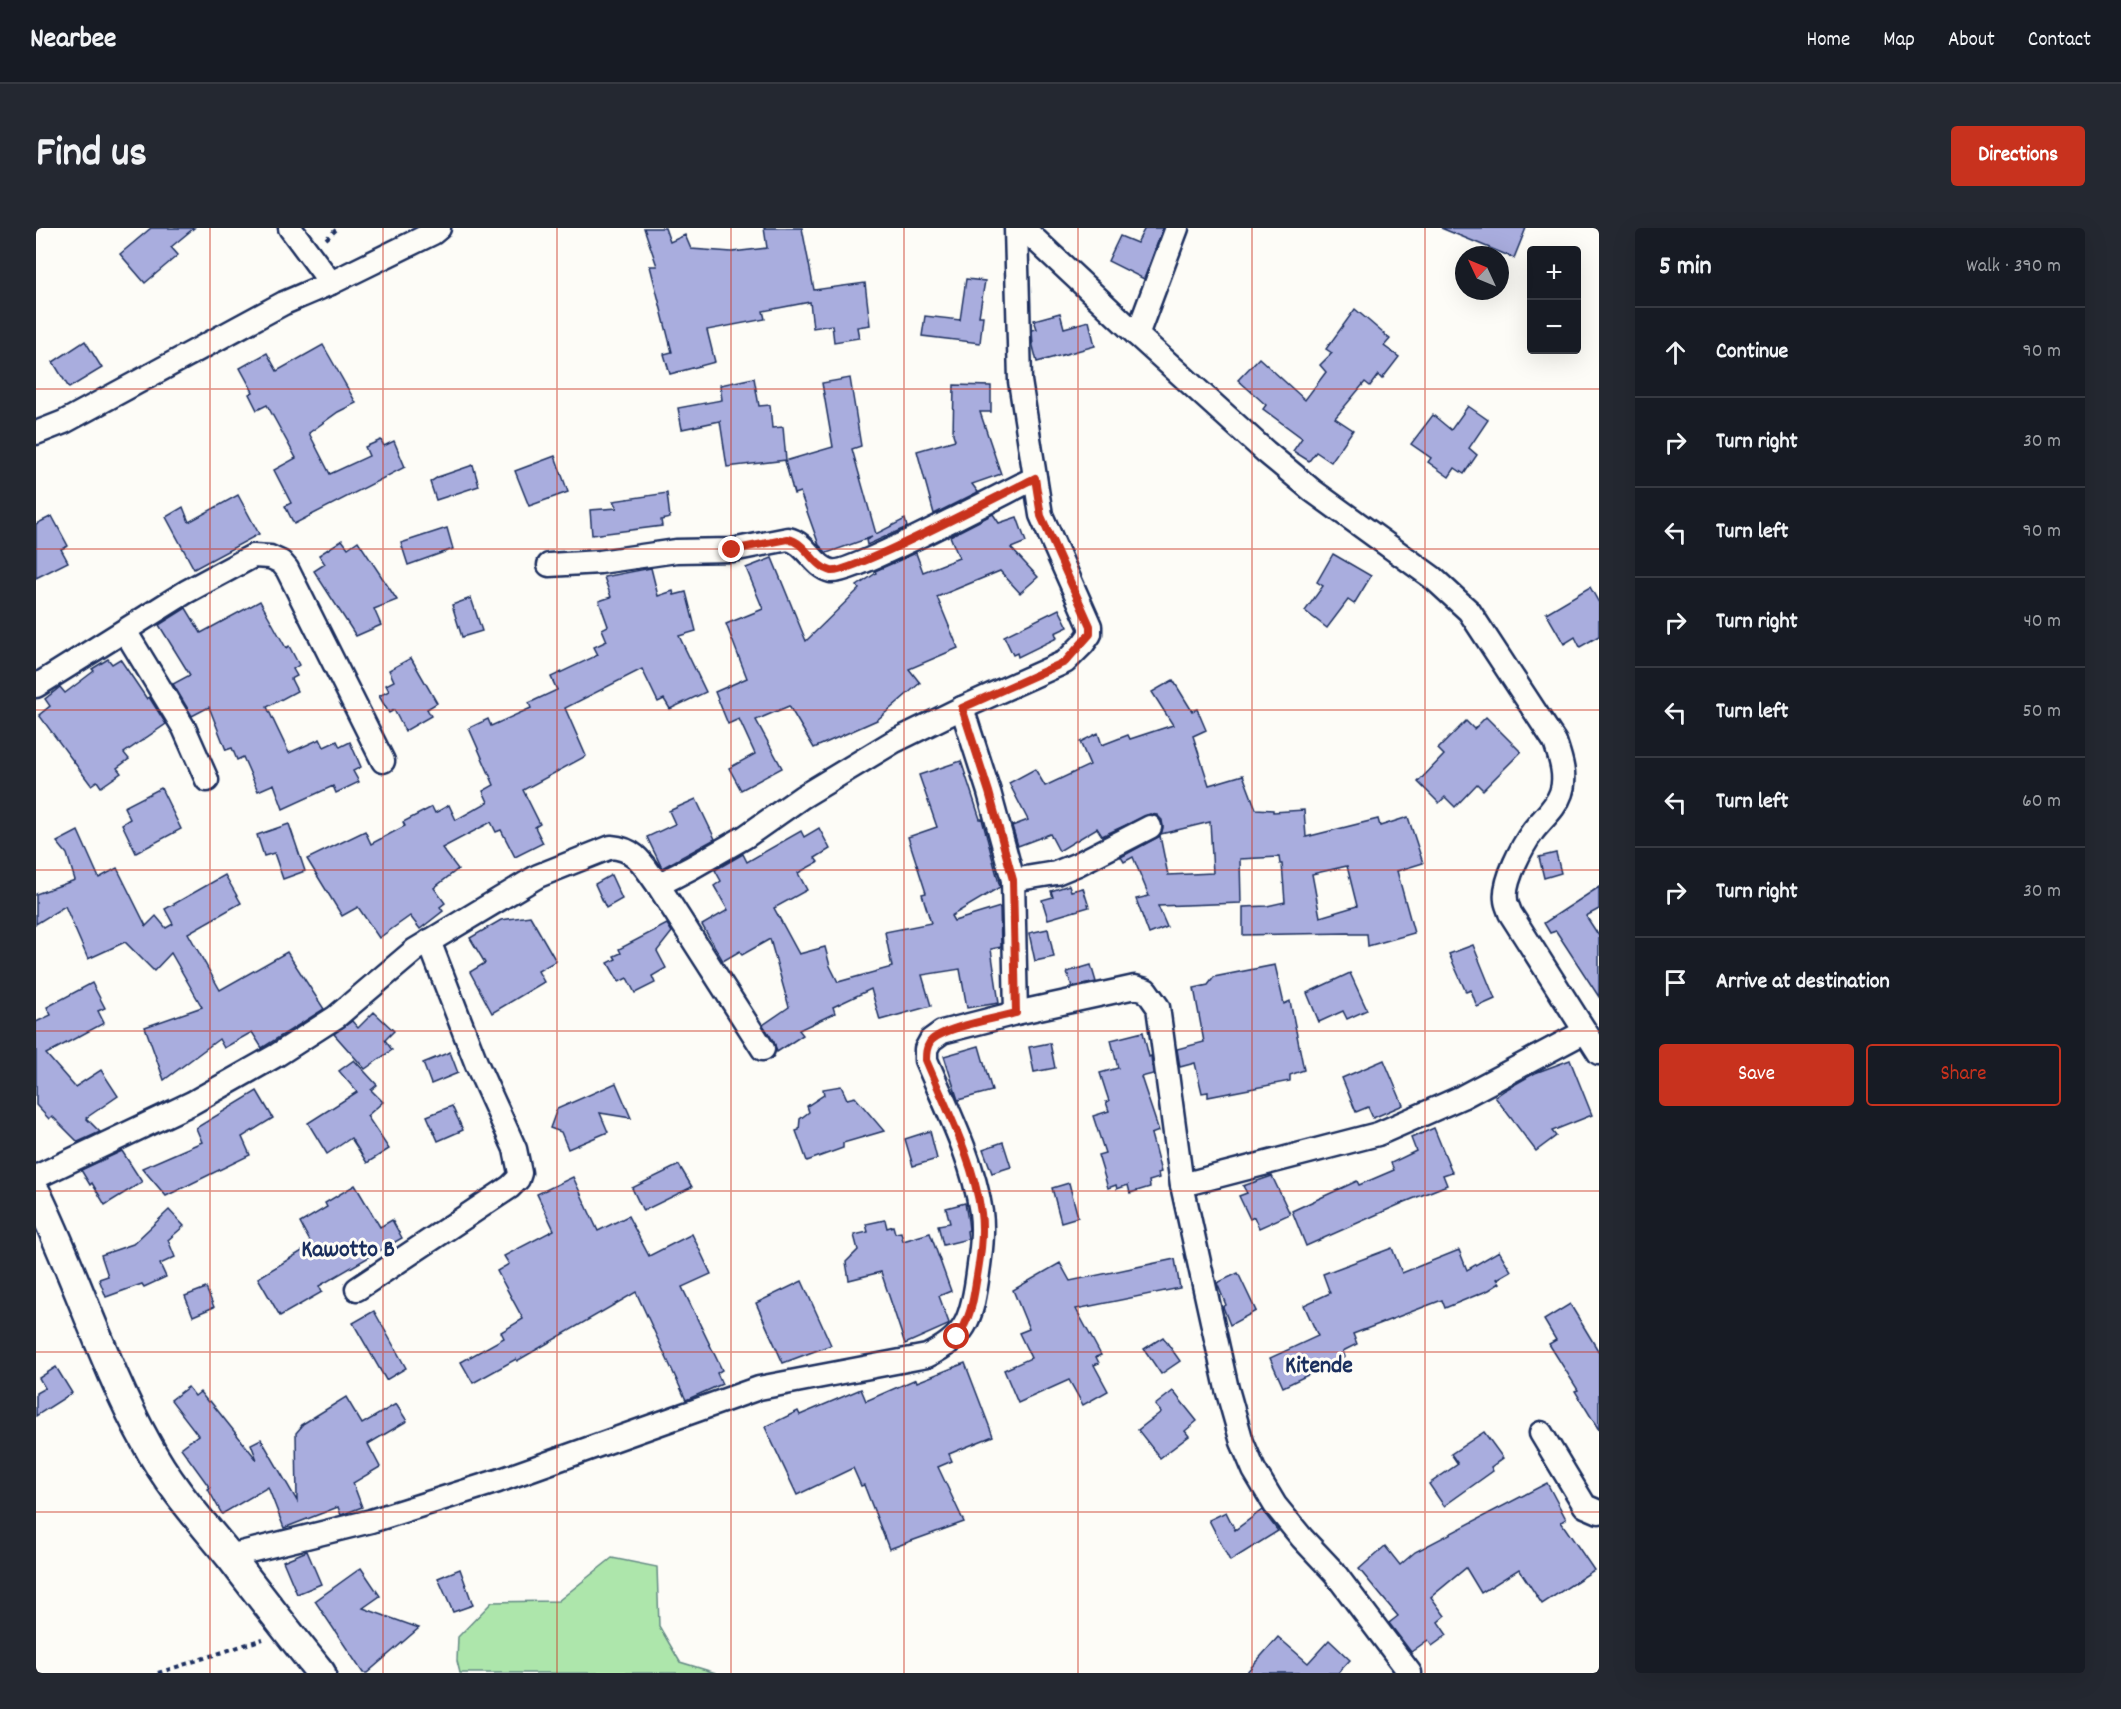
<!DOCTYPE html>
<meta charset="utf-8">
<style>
body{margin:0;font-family:Dekko,sans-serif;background:#242831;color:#f1f3f6}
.controls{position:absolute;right:18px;top:18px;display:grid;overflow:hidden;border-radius:6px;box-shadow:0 6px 24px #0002}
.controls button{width:54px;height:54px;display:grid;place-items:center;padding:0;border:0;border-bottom:2px solid #363941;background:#171b24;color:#f1f3f6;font:30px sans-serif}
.compass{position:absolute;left:1419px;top:18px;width:54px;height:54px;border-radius:50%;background:#171b24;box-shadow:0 6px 24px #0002;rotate:314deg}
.stop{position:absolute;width:18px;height:18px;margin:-14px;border:4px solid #c8321e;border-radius:50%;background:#fff}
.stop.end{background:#c8321e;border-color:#fff;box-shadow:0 2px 6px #0008}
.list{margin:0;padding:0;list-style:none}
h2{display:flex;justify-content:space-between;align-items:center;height:78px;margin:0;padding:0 24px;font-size:26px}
h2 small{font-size:20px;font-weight:400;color:#9ea1a6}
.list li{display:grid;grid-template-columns:39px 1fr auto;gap:18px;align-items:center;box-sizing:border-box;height:90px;padding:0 24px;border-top:2px solid #363941}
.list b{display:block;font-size:22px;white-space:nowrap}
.list em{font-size:20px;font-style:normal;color:#9ea1a6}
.actions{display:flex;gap:12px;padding:18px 24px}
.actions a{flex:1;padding:14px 0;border:2px solid #c8321e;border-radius:6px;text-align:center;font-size:21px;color:#c8321e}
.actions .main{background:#c8321e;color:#fff}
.icon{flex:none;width:33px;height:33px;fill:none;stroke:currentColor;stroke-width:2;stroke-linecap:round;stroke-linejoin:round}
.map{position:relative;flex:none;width:1563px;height:1445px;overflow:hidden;border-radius:6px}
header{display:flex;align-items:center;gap:36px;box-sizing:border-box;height:84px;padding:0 30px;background:#171b24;border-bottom:2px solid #363941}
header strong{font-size:28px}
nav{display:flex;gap:33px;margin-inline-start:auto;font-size:21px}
.intro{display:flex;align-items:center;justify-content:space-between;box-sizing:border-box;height:144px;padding:0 36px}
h1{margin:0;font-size:42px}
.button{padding:15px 27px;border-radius:6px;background:#c8321e;color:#fff;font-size:21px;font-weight:700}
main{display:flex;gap:36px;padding:0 36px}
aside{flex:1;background:#171b24;border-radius:6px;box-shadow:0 6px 24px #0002}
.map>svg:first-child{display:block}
</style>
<header>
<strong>Nearbee</strong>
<nav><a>Home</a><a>Map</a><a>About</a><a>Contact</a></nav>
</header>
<div class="intro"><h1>Find us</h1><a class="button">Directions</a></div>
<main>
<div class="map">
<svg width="1563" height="1445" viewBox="0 0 1563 1445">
<rect width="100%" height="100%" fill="#fdfcf7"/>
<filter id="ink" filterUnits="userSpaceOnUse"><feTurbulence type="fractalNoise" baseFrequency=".0167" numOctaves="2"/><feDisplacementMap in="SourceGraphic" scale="12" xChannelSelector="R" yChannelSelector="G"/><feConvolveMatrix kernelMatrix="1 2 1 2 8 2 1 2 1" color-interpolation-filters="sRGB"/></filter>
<g filter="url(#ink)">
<!-- green -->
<polygon fill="#ade6ab" stroke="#648a84" stroke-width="1.5" points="576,1330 621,1339 623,1398 644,1434 680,1445 424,1445 421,1433 422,1409 456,1374 522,1373"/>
<!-- building -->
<g fill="#a9adde" stroke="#1b2f5e" stroke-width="1.5" fill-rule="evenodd">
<polygon points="115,0 158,0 135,19 142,27 109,55 84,26"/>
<polygon points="608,0 629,0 634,14 649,7 655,21 696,24 731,20 728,0 766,0 778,62 829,55 834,97 821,99 823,110 798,114 796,97 777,100 774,74 727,83 729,91 671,102 679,134 634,146 628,126 636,124 614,38 621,38"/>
<polygon points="1109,0 1127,0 1108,51 1072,33 1084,8 1101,15"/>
<polygon points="1405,0 1490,0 1478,30"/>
<polygon points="930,51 949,53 943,88 947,88 944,115 886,108 889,88 924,92"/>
<polygon points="1319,81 1354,111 1348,118 1363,129 1346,151 1342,147 1334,158 1329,154 1299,190 1317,202 1295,234 1280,224 1273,233 1257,223 1266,210 1227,181 1230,177 1202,152 1223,130 1269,172 1290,144 1284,137 1296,125 1290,121"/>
<polygon points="1024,85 1028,100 1053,93 1059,118 1001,134 997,118 996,102 1001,101 998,92"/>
<polygon points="49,113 66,140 33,160 17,134"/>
<polygon points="287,117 320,175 302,184 273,205 294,246 333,228 329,219 345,212 348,218 358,213 369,239 258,296 249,278 255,275 238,242 260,230 231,177 221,182 213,166 217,164 204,140 231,125 241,143"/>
<polygon points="718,150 723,178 734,177 736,200 747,199 750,232 691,239 684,193 646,201 642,180 686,172 684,157"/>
<polygon points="814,150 825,218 816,221 840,306 869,291 871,299 831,317 830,312 836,309 791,325 783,317 764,264 758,266 749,233 797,219 786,155"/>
<polygon points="918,157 955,158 955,184 944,184 965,246 936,256 942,264 898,286 881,223 919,212 917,206"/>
<polygon points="1432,178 1452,192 1433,220 1441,227 1428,246 1419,240 1413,249 1392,234 1395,230 1375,216 1397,187 1415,202"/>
<polygon points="519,228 532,264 493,278 479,243"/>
<polygon points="437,237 443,258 400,272 394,254 402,249"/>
<polygon points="631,265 634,290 625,292 626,298 556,307 554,282 581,280 577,273"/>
<polygon points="202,267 223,306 158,341 130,289 147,279 153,294"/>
<polygon points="957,286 963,295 981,289 990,314 975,320 1002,349 984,365 964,343 901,369 922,420 873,441 884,455 841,492 778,520 753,478 720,492 746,540 705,562 693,540 719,526 703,491 692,496 679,464 711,450 690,396 727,381 710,340 736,330 770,413 823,361 821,358 840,345 839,343 880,325 887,344 923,330 914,308"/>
<polygon points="16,288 32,318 25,321 32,334 0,350 0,296"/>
<polygon points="411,300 417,321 372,337 365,315"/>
<polygon points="306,312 312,320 322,313 361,372 338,381 345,397 320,408 278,343 289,336 283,327"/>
<polygon points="1297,326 1335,348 1318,376 1312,372 1291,400 1269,383 1287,358 1281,354"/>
<polygon points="615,340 622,368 637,363 638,367 650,364 660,403 643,408 670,464 634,481 628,471 622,474 606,441 529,480 550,528 487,562 504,596 499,599 507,615 479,629 465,602 460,604 455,594 406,620 422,641 398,660 409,675 404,679 407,683 384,701 374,688 343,710 322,679 306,688 271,631 329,603 335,616 369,598 367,594 396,579 399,585 413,577 420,592 452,574 447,563 458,557 433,500 452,491 455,498 495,480 493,475 521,462 515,449 562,427 558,419 571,413 566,401 572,398 563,373 575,369 568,349"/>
<polygon points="1554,359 1563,375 1563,408 1544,419 1539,409 1528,416 1510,385"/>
<polygon points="435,370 446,403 426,409 416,377"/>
<polygon points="224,373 250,420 253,418 263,437 257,441 261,448 255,451 261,463 231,479 253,525 284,511 288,519 301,513 304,519 314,514 325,539 317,543 323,554 300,565 297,558 247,581 238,556 222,563 207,529 201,532 196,520 190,522 173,479 156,488 137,456 154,447 123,397 150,380 165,405"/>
<polygon points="1023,381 1032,399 1019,405 1021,410 982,429 981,425 977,427 968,408"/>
<polygon points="375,430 401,475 391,481 395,488 369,503 358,482 353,485 343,468 353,463 350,457 358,453 353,442"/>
<polygon points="72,431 76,436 84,431 111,471 113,469 130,496 88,525 93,531 81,540 85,545 65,559 61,553 55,557 3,487 14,478 9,471 24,459 29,465 58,443 56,441"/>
<path d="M1137 452 1156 483 1161 481 1170 502 1157 508 1173 557 1207 547 1220 581 1237 582V584L1268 582 1270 609 1342 591 1344 598 1372 589 1387 635 1361 643 1378 705 1332 718 1331 706H1314L1313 705 1207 707V679L1231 678 1249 674 1246 636H1244L1243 629 1204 631 1205 675 1122 678 1131 699 1113 706 1100 671 1113 668 1097 629 1088 634 1085 629 1124 608 1132 647 1177 645 1174 594 1125 606 1127 599 1126 592 1121 587 1114 586 1066 608 1061 600 1023 623 1014 606 982 618 976 598 992 592 973 555 999 541 1009 558 1054 537 1044 514 1062 505 1066 517 1092 507 1094 511 1137 497 1116 464ZM1311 638 1321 678 1284 689 1276 646Z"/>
<polygon points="1450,489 1485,524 1447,562 1441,556 1419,579 1409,569 1403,575 1382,554 1408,527 1402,521 1430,493 1438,501"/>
<polygon points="925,533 944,591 946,591 964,659 915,688 918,693 964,679 965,719 955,721 963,775 931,780 924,741 886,747 895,778 844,792 835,761 797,779 799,785 763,802 767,807 741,824 738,814 727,797 753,779 734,711 706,727 704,723 687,733 666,697 692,682 678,658 685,653 679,642 707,626 711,634 765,603 768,609 783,600 794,621 779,630 782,634 762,645 771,662 738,680 763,726 789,719 794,738 802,754 856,739 849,704 895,695 886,666 890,665 872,609 901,599 883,547"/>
<polygon points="125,560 145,601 100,625 86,596 94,591 88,579"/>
<polygon points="660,571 679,611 626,640 611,609 639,596 633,583"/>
<polygon points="253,596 269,643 247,651 238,625 228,628 221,607"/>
<polygon points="42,603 63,650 81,640 110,698 120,688 130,700 137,696 129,681 189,647 205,675 152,705 184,762 251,724 288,781 226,820 216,804 188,820 183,811 128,852 109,799 166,779 135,725 118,743 89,714 52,731 29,678 0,696 0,666 39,652 31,626 21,614"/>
<polygon points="1520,625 1525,645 1508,650 1503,629"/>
<polygon points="575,647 586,671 570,680 559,656"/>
<polygon points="1033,657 1035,663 1047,660 1053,679 1012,691 1006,672 1017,669 1015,663"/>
<polygon points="1563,659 1563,681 1550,688 1563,708 1563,769 1520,703 1514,705 1508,695"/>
<polygon points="494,688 520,733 502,743 508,754 456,785 434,744 449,735 434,710 465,692"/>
<polygon points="631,696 636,704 621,723 630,740 616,748 619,755 599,765 591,750 583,754 572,735 580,731 578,728 585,725 583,721"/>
<polygon points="1012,701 1018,729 999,733 993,705"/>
<polygon points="1437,717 1459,771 1441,779 1435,762 1430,764 1413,726"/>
<polygon points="1055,737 1060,754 1036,759 1031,744"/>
<polygon points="1239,737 1248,776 1254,773 1268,842 1254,847 1254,853 1172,869 1172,864 1166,865 1159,835 1144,839 1141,821 1168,814 1158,760 1172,757 1178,749"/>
<polygon points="1314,745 1331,782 1311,791 1307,783 1283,794 1271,765"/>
<polygon points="56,755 69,780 62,783 68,795 10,826 39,859 65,842 82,868 50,890 64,904 42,914 16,888 13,891 0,877 0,794 15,787 11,779"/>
<polygon points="338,784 358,803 349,812 356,822 329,841 298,806 316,793 322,800"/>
<polygon points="1107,804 1113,829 1115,828 1117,846 1105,849 1123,903 1115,906 1125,944 1122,945 1123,950 1113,953 1114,959 1094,965 1092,957 1081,961 1080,957 1072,960 1062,927 1069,925 1057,888 1073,883 1070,874 1073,873 1064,845 1082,840 1075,812"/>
<polygon points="1014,815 1019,840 998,844 993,819"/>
<polygon points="943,818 956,863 922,872 908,828"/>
<polygon points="414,824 422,845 395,856 387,835"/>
<polygon points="318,832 341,857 335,862 347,874 331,888 353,921 331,935 315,910 291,926 272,895 321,864 303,843"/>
<polygon points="1348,832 1367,877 1337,890 1332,879 1320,884 1306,850"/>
<polygon points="1534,832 1556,887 1516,903 1520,908 1500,923 1459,869 1469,862 1499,845"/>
<polygon points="580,855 595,890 564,885 572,904 532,921 525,904 514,900 521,881"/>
<polygon points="805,858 811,871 819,869 848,903 807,915 807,920 771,933 760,903 763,902 764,891 773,884 771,878 788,867 787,861"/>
<polygon points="221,863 237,890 206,909 214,927 130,968 106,940 166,914 160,900"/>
<polygon points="416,878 427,902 402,913 391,888"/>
<polygon points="1398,900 1416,944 1407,947 1411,957 1369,974 1270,1018 1256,983 1321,953 1323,957 1358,942 1355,935 1380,923 1375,910"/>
<polygon points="894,903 901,931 877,938 869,911"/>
<polygon points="967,914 975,939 956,945 947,921"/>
<polygon points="86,923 106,954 69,977 56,955 54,957 45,942"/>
<polygon points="643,937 656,959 607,983 596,960"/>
<polygon points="1236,948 1254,986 1223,1000 1218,989 1214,991 1203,968 1211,965 1207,958"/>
<polygon points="537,949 562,1003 592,988 613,1028 656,1006 675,1046 646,1059 686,1142 681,1145 686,1156 650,1172 600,1064 481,1133 480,1131 437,1155 425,1134 468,1110 465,1104 487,1091 461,1043 473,1036 468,1028 518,1002 501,966"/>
<polygon points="1033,955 1042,989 1025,994 1016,960"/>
<polygon points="319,957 344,999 356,992 366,1010 283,1058 286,1064 244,1088 222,1050 276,1017 264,995 291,979 289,975"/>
<polygon points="929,975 932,993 933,1002 931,1003 932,1011 907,1017 902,997 914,995 910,980"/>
<polygon points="133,982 148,998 132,1012 139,1029 124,1036 130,1049 108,1059 106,1056 70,1069 63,1051 72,1048 65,1027 97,1016"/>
<polygon points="849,992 851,1000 857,998 859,1005 865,1004 867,1013 894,1005 915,1063 903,1068 913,1095 912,1097 869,1116 845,1044 813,1052 810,1034 822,1022 818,1007 832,1004 830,996"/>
<polygon points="1356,1020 1366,1045 1423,1022 1431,1042 1463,1023 1475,1043 1461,1051 1464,1055 1453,1062 1409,1080 1406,1072 1317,1106 1321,1116 1307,1123 1309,1129 1247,1159 1234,1130 1282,1108 1268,1077 1294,1065 1287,1046"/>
<polygon points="1139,1031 1144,1060 1040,1081 1065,1127 1060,1129 1063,1135 1058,1137 1072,1163 1047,1177 1033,1152 982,1175 968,1142 995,1130 983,1105 993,1101 977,1062 1024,1035 1034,1053"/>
<polygon points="1202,1045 1220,1083 1194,1097 1187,1079 1190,1077 1181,1055"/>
<polygon points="766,1053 795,1117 747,1135 720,1075"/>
<polygon points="170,1060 178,1079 157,1088 149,1068"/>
<polygon points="1534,1076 1563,1124 1563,1202 1539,1163 1542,1162 1513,1116 1520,1112 1508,1092"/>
<polygon points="338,1083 370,1140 350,1152 317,1095"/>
<polygon points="1127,1109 1144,1133 1125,1146 1108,1121"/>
<polygon points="929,1135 957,1208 913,1226 916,1233 902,1239 928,1294 853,1321 828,1257 825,1258 817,1240 761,1267 729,1199 762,1183 764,1187 825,1161 830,1173 880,1151 881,1154"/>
<polygon points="20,1139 36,1165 0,1188 0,1165 9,1160 3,1150"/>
<polygon points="152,1159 159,1168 164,1164 172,1174 174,1173 221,1232 215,1216 225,1211 261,1273 260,1205 266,1198 265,1197 310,1169 326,1196 360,1176 371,1193 332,1216 344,1239 317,1255 326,1279 305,1287 302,1279 248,1300 232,1259 186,1286 172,1261 174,1260 145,1220 162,1207 135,1172"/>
<polygon points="1137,1163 1161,1193 1149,1203 1153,1208 1124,1230 1102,1202 1125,1184 1119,1177"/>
<polygon points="1448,1204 1467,1230 1455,1239 1457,1243 1408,1278 1393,1256 1422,1236 1415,1226"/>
<polygon points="1511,1255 1530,1291 1525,1294 1558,1342 1506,1376 1483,1341 1445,1365 1430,1340 1395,1369 1409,1388 1402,1394 1411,1407 1396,1418 1392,1412 1375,1424 1353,1395 1362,1388 1323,1341 1349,1318 1364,1337 1379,1324"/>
<polygon points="1226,1282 1242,1303 1194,1333 1173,1292 1190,1284 1199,1302"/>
<polygon points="271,1323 285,1356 261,1366 247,1333"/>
<polygon points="325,1340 344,1368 327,1380 383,1400 331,1445 327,1445 279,1373"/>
<polygon points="424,1341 437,1377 417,1384 402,1350"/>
<polygon points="1242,1409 1272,1435 1293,1412 1314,1432 1302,1445 1210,1445"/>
</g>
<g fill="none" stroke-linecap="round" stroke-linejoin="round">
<!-- minor casing -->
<g stroke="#1b2f5e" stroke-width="27">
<g id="minor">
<polyline points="254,0 295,55"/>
<path d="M987 0 1101 107 1230 224 1277 263 1397 350 1433 383 1519 514C1524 529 1531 548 1525 565 1520 580 1507 590 1497 603 1487 617 1467 653 1470 672 1470 676 1473 681 1474 685L1563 825"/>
<polyline points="1101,107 1141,0"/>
<polyline points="0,205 28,194 248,75 295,55 397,5 403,0"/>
<path d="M513 337 564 334 640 323 696 322 752 311C771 315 777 339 795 343 814 347 970 264 999 250"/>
<polyline points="89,403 148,500 171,552"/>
<polyline points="0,458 150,364 217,328 234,329 245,334 251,341 347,533"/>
<polyline points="926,480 953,564 977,652 980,785"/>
<polyline points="977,652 1020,645 1042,636 1114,599"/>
<polyline points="622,657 727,821"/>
<path d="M0 949 156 875 241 827 300 789 379 722 502 648 575 619C601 621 607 637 622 657L655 640 709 609 766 569 857 514 926 480 1029 434 1047 416 1054 406V398L1005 287 984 153 980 0"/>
<polyline points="1146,957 1342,906 1426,869 1548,804"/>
<polyline points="321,1061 474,959 482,951 484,945 479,921 441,837 393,713"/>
<polyline points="1505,1205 1549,1278 1563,1284"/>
<path d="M193 1328 335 1293 462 1253 723 1160 891 1128C929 1109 935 1093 941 1052 944 1030 948 1006 945 984 937 931 911 881 890 832V821L895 812 906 804 980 785 1099 759 1110 762 1122 779 1146 957 1191 1161 1206 1214 1218 1242 1239 1277 1266 1310 1298 1344 1374 1445"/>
</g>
</g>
<!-- tertiary casing -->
<g stroke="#1b2f5e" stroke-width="33">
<path id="tertiary" d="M0 965C40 1047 67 1136 111 1216 133 1258 165 1293 195 1330 225 1369 254 1407 285 1445"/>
</g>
<!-- path -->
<g stroke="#1b2f5e" stroke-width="4" stroke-dasharray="4.5 4.5" stroke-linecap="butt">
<polyline points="290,11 302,0"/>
<polyline points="122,1445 227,1411"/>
</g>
<!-- minor -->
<use href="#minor" stroke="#fdfcf7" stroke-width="22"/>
<!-- tertiary -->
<use href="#tertiary" stroke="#fdfcf7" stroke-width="28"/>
</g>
</g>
<g fill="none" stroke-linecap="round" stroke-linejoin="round" filter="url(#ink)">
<!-- route -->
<path stroke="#c8321e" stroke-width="8" d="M696 322 752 311C771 315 777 339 795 343 813 347 970 264 999 250L1005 288 1054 398V406L1029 434 926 480 953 564 977 652 980 785C961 790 904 800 894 814 890 820 890 826 890 832 910 880 938 933 945 985 948 1007 944 1031 940 1054 937 1074 934 1092 921 1109"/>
</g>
<!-- grid -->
<path fill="none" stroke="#c8321e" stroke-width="1.5" stroke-opacity="0.55" d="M174 0V1445M347 0V1445M521 0V1445M695 0V1445M868 0V1445M1042 0V1445M1216 0V1445M1389 0V1445M0 161H1563M0 321H1563M0 482H1563M0 642H1563M0 803H1563M0 963H1563M0 1124H1563M0 1284H1563"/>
<g text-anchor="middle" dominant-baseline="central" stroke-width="6" stroke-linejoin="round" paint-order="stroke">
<!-- quarter labels -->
<g font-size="24" font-weight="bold" fill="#1b2f5e" stroke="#fdfcf7">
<text x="312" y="1023">Kawotto B</text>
<text x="1283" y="1139">Kitende</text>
</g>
</g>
</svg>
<div class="controls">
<button>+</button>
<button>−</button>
</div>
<svg class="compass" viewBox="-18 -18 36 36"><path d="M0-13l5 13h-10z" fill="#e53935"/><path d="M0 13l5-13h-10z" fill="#9ea1a6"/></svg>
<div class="stop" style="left:921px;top:1109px"></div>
<div class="stop end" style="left:696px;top:322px"></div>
</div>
<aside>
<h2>5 min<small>Walk · 390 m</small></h2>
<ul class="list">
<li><svg class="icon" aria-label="ahead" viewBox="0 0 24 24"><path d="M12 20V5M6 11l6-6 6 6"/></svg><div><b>Continue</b></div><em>90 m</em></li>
<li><svg class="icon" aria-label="right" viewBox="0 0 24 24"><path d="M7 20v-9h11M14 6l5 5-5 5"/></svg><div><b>Turn right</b></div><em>30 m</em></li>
<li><svg class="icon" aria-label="left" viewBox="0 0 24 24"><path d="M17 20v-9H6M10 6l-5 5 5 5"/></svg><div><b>Turn left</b></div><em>90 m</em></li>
<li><svg class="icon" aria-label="right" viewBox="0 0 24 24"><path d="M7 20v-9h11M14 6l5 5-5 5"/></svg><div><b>Turn right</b></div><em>40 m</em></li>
<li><svg class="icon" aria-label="left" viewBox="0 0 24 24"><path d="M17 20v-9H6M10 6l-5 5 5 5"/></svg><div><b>Turn left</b></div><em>50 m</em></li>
<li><svg class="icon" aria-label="left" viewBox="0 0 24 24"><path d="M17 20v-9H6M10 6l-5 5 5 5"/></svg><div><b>Turn left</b></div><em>60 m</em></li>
<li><svg class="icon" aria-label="right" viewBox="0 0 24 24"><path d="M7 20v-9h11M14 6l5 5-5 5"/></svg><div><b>Turn right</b></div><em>30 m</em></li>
<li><svg class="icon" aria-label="arrive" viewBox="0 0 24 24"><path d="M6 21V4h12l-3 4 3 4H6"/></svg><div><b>Arrive at destination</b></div></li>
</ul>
<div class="actions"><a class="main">Save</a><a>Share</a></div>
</aside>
</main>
